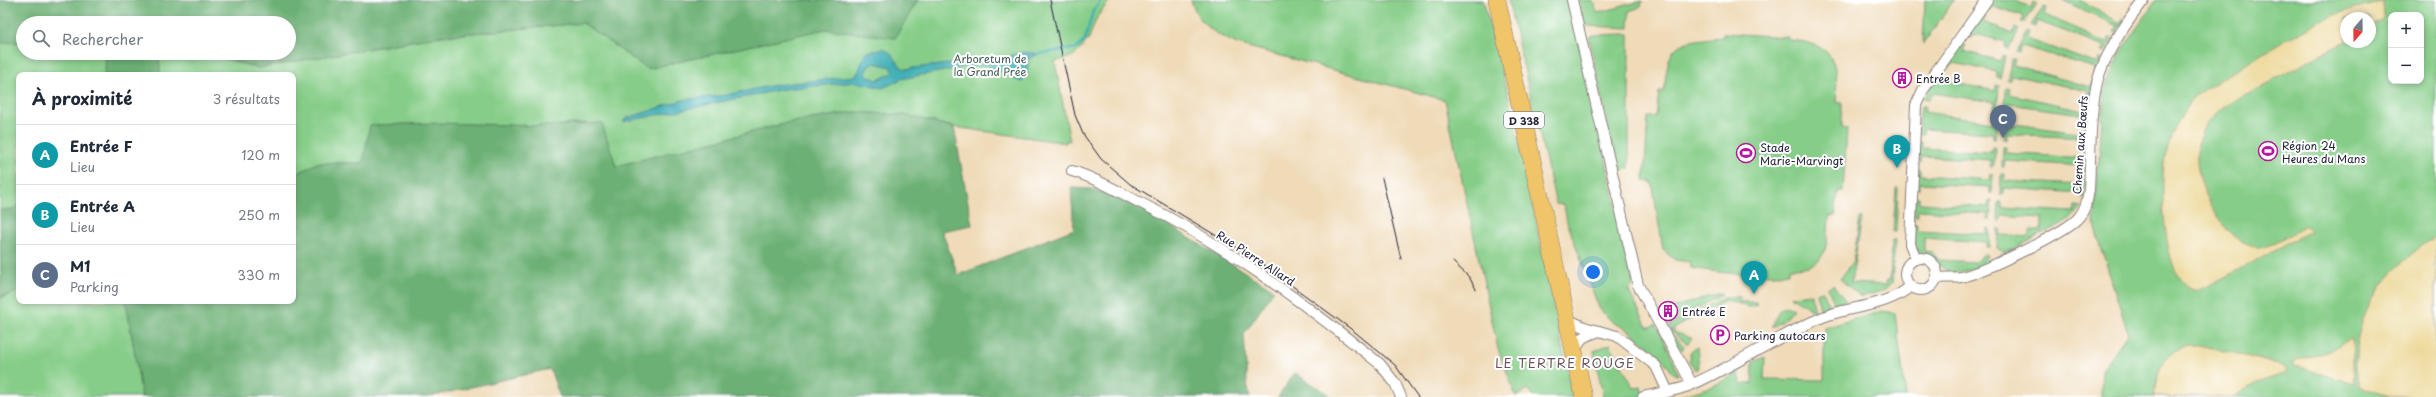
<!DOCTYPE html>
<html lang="fr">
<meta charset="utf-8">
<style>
body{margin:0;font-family:"Playpen Sans",sans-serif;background:#f2f2f3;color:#1f2937}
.controls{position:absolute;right:12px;top:12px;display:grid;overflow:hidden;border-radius:8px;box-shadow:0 2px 6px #0003}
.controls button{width:36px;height:36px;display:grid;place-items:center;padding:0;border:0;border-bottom:1px solid #e0e1e3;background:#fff;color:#1f2937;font:20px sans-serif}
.compass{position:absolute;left:2340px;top:12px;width:36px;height:36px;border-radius:50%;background:#fff;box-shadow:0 2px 6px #0003;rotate:200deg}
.you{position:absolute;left:1593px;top:272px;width:14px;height:14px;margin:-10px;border:3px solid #fff;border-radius:50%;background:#1a73e8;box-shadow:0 0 0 6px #1a73e833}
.badge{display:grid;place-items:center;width:26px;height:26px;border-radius:50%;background:#7c3aed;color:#fff;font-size:13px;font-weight:700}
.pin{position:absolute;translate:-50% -33px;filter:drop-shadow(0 1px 2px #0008)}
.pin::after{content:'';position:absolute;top:21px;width:14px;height:12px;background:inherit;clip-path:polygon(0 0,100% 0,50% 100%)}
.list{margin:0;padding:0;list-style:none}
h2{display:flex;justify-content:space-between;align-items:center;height:52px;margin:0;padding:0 16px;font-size:17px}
h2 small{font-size:13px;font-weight:400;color:#747a83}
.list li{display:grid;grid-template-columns:26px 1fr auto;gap:12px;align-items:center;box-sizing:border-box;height:60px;padding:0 16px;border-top:1px solid #e0e1e3}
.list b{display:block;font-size:15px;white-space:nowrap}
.list p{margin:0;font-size:13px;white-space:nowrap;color:#747a83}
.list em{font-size:13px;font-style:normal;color:#747a83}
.icon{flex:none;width:22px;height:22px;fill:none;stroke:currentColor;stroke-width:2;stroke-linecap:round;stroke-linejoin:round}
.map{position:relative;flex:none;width:2436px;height:397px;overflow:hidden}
.search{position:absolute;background:#fff;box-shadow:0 2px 6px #0003;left:16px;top:16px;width:280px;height:44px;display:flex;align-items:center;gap:10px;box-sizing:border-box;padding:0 14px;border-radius:22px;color:#747a83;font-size:15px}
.panel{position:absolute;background:#fff;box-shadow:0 2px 6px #0003;left:16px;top:72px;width:280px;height:232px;border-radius:8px}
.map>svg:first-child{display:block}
</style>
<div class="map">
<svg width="2436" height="397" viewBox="0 0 2436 397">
<rect width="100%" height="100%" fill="#fff"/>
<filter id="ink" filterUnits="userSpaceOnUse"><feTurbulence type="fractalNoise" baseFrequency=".025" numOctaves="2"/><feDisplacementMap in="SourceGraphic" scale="8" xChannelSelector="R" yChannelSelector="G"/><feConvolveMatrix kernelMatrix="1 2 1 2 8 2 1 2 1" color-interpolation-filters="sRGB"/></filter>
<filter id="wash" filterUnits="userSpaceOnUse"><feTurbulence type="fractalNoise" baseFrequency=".012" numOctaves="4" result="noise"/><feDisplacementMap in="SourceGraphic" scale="16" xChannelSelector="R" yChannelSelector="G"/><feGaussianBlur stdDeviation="0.9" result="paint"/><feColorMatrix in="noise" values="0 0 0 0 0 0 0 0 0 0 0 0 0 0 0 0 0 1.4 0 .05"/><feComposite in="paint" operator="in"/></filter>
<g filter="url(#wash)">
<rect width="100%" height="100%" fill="#f0dbb9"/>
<!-- green -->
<g fill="#86cd88" stroke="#547862" fill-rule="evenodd">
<polygon points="817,0 1110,0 1097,17 1089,38 1081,49 1073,56 1055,62 1070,141 1066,140 1066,143 954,127 913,117 855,112 787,123 602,174 586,123 547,126 363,163 317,163 293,176 293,75 160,75 159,53 206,53 258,68 440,36 583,23 639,62"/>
<path d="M1191 0H1483L1512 110 1573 397H1534L1528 390 1516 396 1498 349 1445 100 1237 44C1216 35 1197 23 1191 0Z"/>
<polygon points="1508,0 1570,0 1634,285 1628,290 1648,328 1656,324 1673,359 1678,375 1674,374 1659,355 1627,329 1612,322 1599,308 1567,222 1564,205 1556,204"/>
<polygon points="1578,0 1593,0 1597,13 1642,1 1641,7 1629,11 1629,28 1587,26 1583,21"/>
<polygon points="1925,0 1954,0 1923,44"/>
<polygon points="1992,0 2014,0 2031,8 2033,2 2037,4 2024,22 2021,22 2023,16 1994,6 1991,10 1986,9"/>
<polygon points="2062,0 2080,0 2120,23 2123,18 2125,20 2117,32 2114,31 2118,26"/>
<path d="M2157 0H2436V397H2101L2102 370 2128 333 2094 225 2104 94C2115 56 2134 31 2157 0ZM2391 15H2421V81H2391ZM2346 18H2370V42H2346Z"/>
<polygon points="2044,7 2047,8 2044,14 2107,43 2110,37 2113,39 2105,52 2102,51 2105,46 2037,21 2035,27 2031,25"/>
<polygon points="1981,16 1986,17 1983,22 2013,34 2015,28 2019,30 2008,49 2005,48 2006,42 1975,34 1971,38 1966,37"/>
<polygon points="2027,32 2029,33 2027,39 2097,64 2099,59 2102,59 2096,74 2094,74 2095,68 2021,46 2019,52 2016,51"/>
<path d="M1723 33 1788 37V40C1833 43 1839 60 1836 102L1842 103V128L1847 129 1843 191H1838L1835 216H1829C1827 248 1828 269 1789 268V273C1756 276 1724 274 1691 268V262L1675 260 1663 250 1652 182 1644 181 1648 117H1656L1659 92H1664C1669 41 1674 42 1723 37Z"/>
<polygon points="1629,34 1629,169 1617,171 1589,38 1593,35"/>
<polygon points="23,42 23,53 106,53 105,75 19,75 19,205 15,209 0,210 0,43"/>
<polygon points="1961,44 1966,45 1963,51 2000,61 2002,56 2005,56 2000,78 1997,77 1997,72 1954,63 1950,68 1945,67"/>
<polygon points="2012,59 2015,59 2013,65 2090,87 2092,81 2094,82 2091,97 2088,97 2089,91 2011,75 2010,80 2007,80"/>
<polygon points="1940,74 1945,75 1942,80 1995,91 1996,85 1999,86 1997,108 1994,108 1995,102 1932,93 1929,99 1923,98"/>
<polygon points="2006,88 2010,88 2009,94 2087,111 2088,105 2090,105 2089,121 2086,121 2087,115 2009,104 2008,110 2005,109"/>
<polygon points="1921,106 1925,106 1924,112 1993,122 1994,116 1997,116 1995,139 1993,139 1993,133 1923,129 1923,134 1918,134"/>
<polygon points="2005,117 2008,117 2007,123 2085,134 2086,128 2088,129 2087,145 2085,144 2085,138 2007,134 2006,140 2003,139"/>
<polygon points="1918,142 1922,142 1922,148 1992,152 1992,147 1995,147 1994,166 1991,166 1991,160 1922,156 1921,162 1917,161"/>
<polygon points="2003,147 2006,147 2005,153 2084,158 2085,152 2087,152 2086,172 2083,172 2083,166 2005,161 2004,167 2002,167"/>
<polygon points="1916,169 1921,170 1921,175 1990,180 1991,174 1993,174 1992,193 1990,193 1990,187 1920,183 1920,189 1915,188"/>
<polygon points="2001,174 2004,174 2004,181 2082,185 2083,179 2085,179 2084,199 2082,199 2082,193 2003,188 2003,194 2000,194"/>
<polygon points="1896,188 1898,188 1896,232 1893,232"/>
<polygon points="1915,197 1919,197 1919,203 1989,207 1990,201 1992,201 1990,220 1988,220 1988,214 1918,210 1918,216 1914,216"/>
<polygon points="1999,202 2002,202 2002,208 2074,212 2075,206 2081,207 2070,220 2005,253 1997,248 1998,229 2001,229 2000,235 2029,237 2030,231 2041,231 2041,218 2002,215 2001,221 1998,221"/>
<polygon points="1860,218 1862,218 1851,283 1886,285 1887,280 1890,280 1892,240 1895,240 1892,283 1885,290 1861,297 1840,279 1853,262"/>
<path d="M1913 224H1917V230L1987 234 1988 228 1990 229 1989 247H1986V242L1924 238V251L1932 252 1939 260 1975 262 1983 255H1988C1985 268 1961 274 1949 272L1916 249 1914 244Z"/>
<polygon points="1833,285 1846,301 1835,304 1827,288"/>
<polygon points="19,291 19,301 126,301 142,397 0,397 0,298"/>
<polygon points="1823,291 1829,306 1820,309 1816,293"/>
<polygon points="1721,293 1722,295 1666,324 1671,334 1684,346 1682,350 1672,342 1658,313 1663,310 1665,313 1672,311 1671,308"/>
<polygon points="1811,294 1815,311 1814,311 1790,296"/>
<polygon points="1726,297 1740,297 1739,302 1756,302 1757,305 1749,307 1727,300 1674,328 1674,332 1692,338 1687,344 1672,332 1669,325"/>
<polygon points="1786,306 1793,309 1783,321 1772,327 1779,310"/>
<polygon points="1882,311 1895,313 1906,397 1677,397 1711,387 1739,373 1741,384 1752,384 1753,362 1765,357 1764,379 1824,380 1824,328"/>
<polygon points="1610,344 1634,388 1641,387 1644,397 1603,397 1594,351"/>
<polygon points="1697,347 1699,368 1696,370 1689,361 1690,353"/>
</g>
<!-- forest -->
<g fill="#6cb074" stroke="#476958">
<polygon points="0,0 918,0 895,38 825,29 647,69 583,23 440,36 258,68 206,53 289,53 289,23 23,23 23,42 0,43"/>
<polygon points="106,53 159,53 160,75 105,75"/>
<polygon points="855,112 905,115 954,127 972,225 942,231 958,275 1074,229 1071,188 1093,189 1144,210 1274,290 1244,334 1247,383 1250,397 560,397 550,369 428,397 142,397 126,301 293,301 293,176 317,163 363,163 370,125 438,123 547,126 602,123 616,166 787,123"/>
<polygon points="19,205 19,291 1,297 0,210 15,209"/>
<polygon points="1295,373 1328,394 1329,397 1278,397"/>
</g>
<!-- sand -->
<g fill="#eeda9e" stroke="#887e6c">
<path d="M2383 2 2384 18 2370 26V18H2346V41C2317 57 2287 72 2258 89 2241 98 2220 106 2208 122 2199 133 2196 148 2197 162 2199 190 2225 244 2256 247 2274 248 2291 233 2306 226L2311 231 2204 288C2162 303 2161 187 2164 164 2166 147 2175 126 2184 111 2198 87 2224 78 2246 64 2290 38 2331 9 2383 2Z"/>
<path d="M2436 236V397H2392L2359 386C2344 322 2385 269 2436 236Z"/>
<polygon points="2350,339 2352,340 2354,384 2293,365 2295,361 2329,351"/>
<path d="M2188 345H2200L2278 364 2285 368 2287 373 2256 383 2233 397H2154C2156 373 2163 354 2188 345Z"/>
</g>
<!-- water -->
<path fill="#39abb2" stroke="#2e6676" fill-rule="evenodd" d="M883 48C896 54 897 66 905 69L1007 57 1024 52 1038 54 1028 59 1027 76 1021 82 987 65 964 67 901 79 883 88 856 82 784 89 623 122 625 119 682 100 726 95 775 85 854 76 858 73 865 53ZM873 63 891 67 893 73 877 80 866 75V70Z"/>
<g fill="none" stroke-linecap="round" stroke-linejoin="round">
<!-- stream -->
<polyline stroke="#39abb2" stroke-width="2.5" points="1038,54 1077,48 1085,40 1093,11 1101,0"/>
</g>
</g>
<g filter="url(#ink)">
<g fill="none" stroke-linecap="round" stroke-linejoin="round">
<!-- street casing -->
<g stroke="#897e7a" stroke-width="12">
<g id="street">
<polyline points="1572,0 1638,285 1692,384"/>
<path d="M1072 171C1096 178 1117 191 1139 202 1226 245 1304 303 1380 364L1395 383 1401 397"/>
<circle cx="1921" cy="274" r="16"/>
<polyline points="1916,259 1910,244 1916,105 1923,90 1987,0"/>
<path d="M1937 278C1945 277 1954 278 1961 277 1981 273 2067 232 2079 217 2086 209 2088 199 2089 189 2091 155 2089 112 2098 79 2106 51 2126 23 2144 0"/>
<polyline points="1567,319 1584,327 1617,336 1656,366 1668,392"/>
<polyline points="1574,353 1582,338 1599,331"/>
<path d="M1643 397C1660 393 1678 391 1693 384 1738 364 1777 336 1823 317 1850 306 1887 307 1911 286"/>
</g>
</g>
<!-- primary casing -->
<g stroke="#897e7a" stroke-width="18">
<polyline id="primary" points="1497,0 1584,397"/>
</g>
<!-- street -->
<use href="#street" stroke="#fff" stroke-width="10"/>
<!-- primary -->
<use href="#primary" stroke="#f0c469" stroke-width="17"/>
<!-- tram -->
<g stroke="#22223b" stroke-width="1">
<polyline points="1050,0 1075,115 1083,134 1101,159 1130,184 1257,260 1355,332 1395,365 1418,397"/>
<polyline points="1382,178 1401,259"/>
<polyline points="1453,262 1469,277 1476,289"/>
</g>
</g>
</g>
<!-- icons -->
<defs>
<g id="building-ring" transform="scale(1)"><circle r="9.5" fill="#fff" stroke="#b5179e" stroke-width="1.5"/><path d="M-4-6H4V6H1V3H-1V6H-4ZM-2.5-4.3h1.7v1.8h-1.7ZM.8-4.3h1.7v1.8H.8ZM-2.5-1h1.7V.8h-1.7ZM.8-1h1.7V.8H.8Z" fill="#b5179e"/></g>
<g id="stadium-ring" transform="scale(1)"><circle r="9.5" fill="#fff" stroke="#b5179e" stroke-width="1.5"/><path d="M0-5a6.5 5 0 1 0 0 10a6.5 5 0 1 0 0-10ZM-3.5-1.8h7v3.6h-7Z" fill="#b5179e"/></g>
<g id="parking-ring" transform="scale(1)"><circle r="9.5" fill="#fff" stroke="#b5179e" stroke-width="1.5"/><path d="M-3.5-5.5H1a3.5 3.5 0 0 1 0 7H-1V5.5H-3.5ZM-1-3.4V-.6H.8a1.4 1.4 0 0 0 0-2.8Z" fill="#b5179e"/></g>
</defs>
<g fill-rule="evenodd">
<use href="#building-ring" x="1902" y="78"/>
<use href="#stadium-ring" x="2268" y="151"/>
<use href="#stadium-ring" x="1746" y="153"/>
<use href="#building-ring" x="1668" y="311"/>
<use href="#parking-ring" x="1720" y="335"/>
</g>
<g text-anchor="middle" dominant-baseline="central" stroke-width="4" stroke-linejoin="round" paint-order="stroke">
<!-- shield labels -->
<rect fill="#fff" stroke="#646476" stroke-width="1" x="1504" y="112" width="40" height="16" rx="3"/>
<g font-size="10" font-weight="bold" fill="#22223b">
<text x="1524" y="120">D 338</text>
</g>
<!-- park labels -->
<g font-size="11" fill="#455e56" stroke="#fff">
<text x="990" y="58">Arboretum de<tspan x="990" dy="13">la Grand Prée</tspan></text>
</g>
<!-- poi labels -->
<g font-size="11" fill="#22223b" stroke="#fff" text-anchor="start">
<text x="1916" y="78">Entrée B</text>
<text x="2282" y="145">Région 24<tspan x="2282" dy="13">Heures du Mans</tspan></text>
<text x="1760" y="147">Stade<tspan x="1760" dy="13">Marie-Marvingt</tspan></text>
<text x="1682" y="311">Entrée E</text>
<text x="1734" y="335">Parking autocars</text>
</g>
<!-- street labels -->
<g font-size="11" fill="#22223b" stroke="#fff">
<text transform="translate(2080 145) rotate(-86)">Chemin aux Bœufs</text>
<text transform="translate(1256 258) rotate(33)">Rue Pierre Allard</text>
</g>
<!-- quarter labels -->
<g font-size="13" letter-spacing="1" fill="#6c535d" stroke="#fff">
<text x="1565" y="362">LE TERTRE ROUGE</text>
</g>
</g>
</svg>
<div class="controls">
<button>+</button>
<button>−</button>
</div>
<svg class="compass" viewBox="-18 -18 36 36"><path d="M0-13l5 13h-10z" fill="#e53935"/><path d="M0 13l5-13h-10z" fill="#747a83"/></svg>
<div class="you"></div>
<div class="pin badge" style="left:1754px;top:294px;background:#0f9aa8">A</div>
<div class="pin badge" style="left:1897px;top:168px;background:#0f9aa8">B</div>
<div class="pin badge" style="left:2003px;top:138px;background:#5c6f8a">C</div>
<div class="search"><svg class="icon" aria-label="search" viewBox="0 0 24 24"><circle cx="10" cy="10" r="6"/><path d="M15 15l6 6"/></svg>Rechercher</div>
<section class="panel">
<h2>À proximité<small>3 résultats</small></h2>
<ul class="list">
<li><span class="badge" style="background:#0f9aa8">A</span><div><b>Entrée F</b><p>Lieu</p></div><em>120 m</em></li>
<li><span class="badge" style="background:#0f9aa8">B</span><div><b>Entrée A</b><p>Lieu</p></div><em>250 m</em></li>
<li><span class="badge" style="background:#5c6f8a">C</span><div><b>M1</b><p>Parking</p></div><em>330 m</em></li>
</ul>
</section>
</div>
